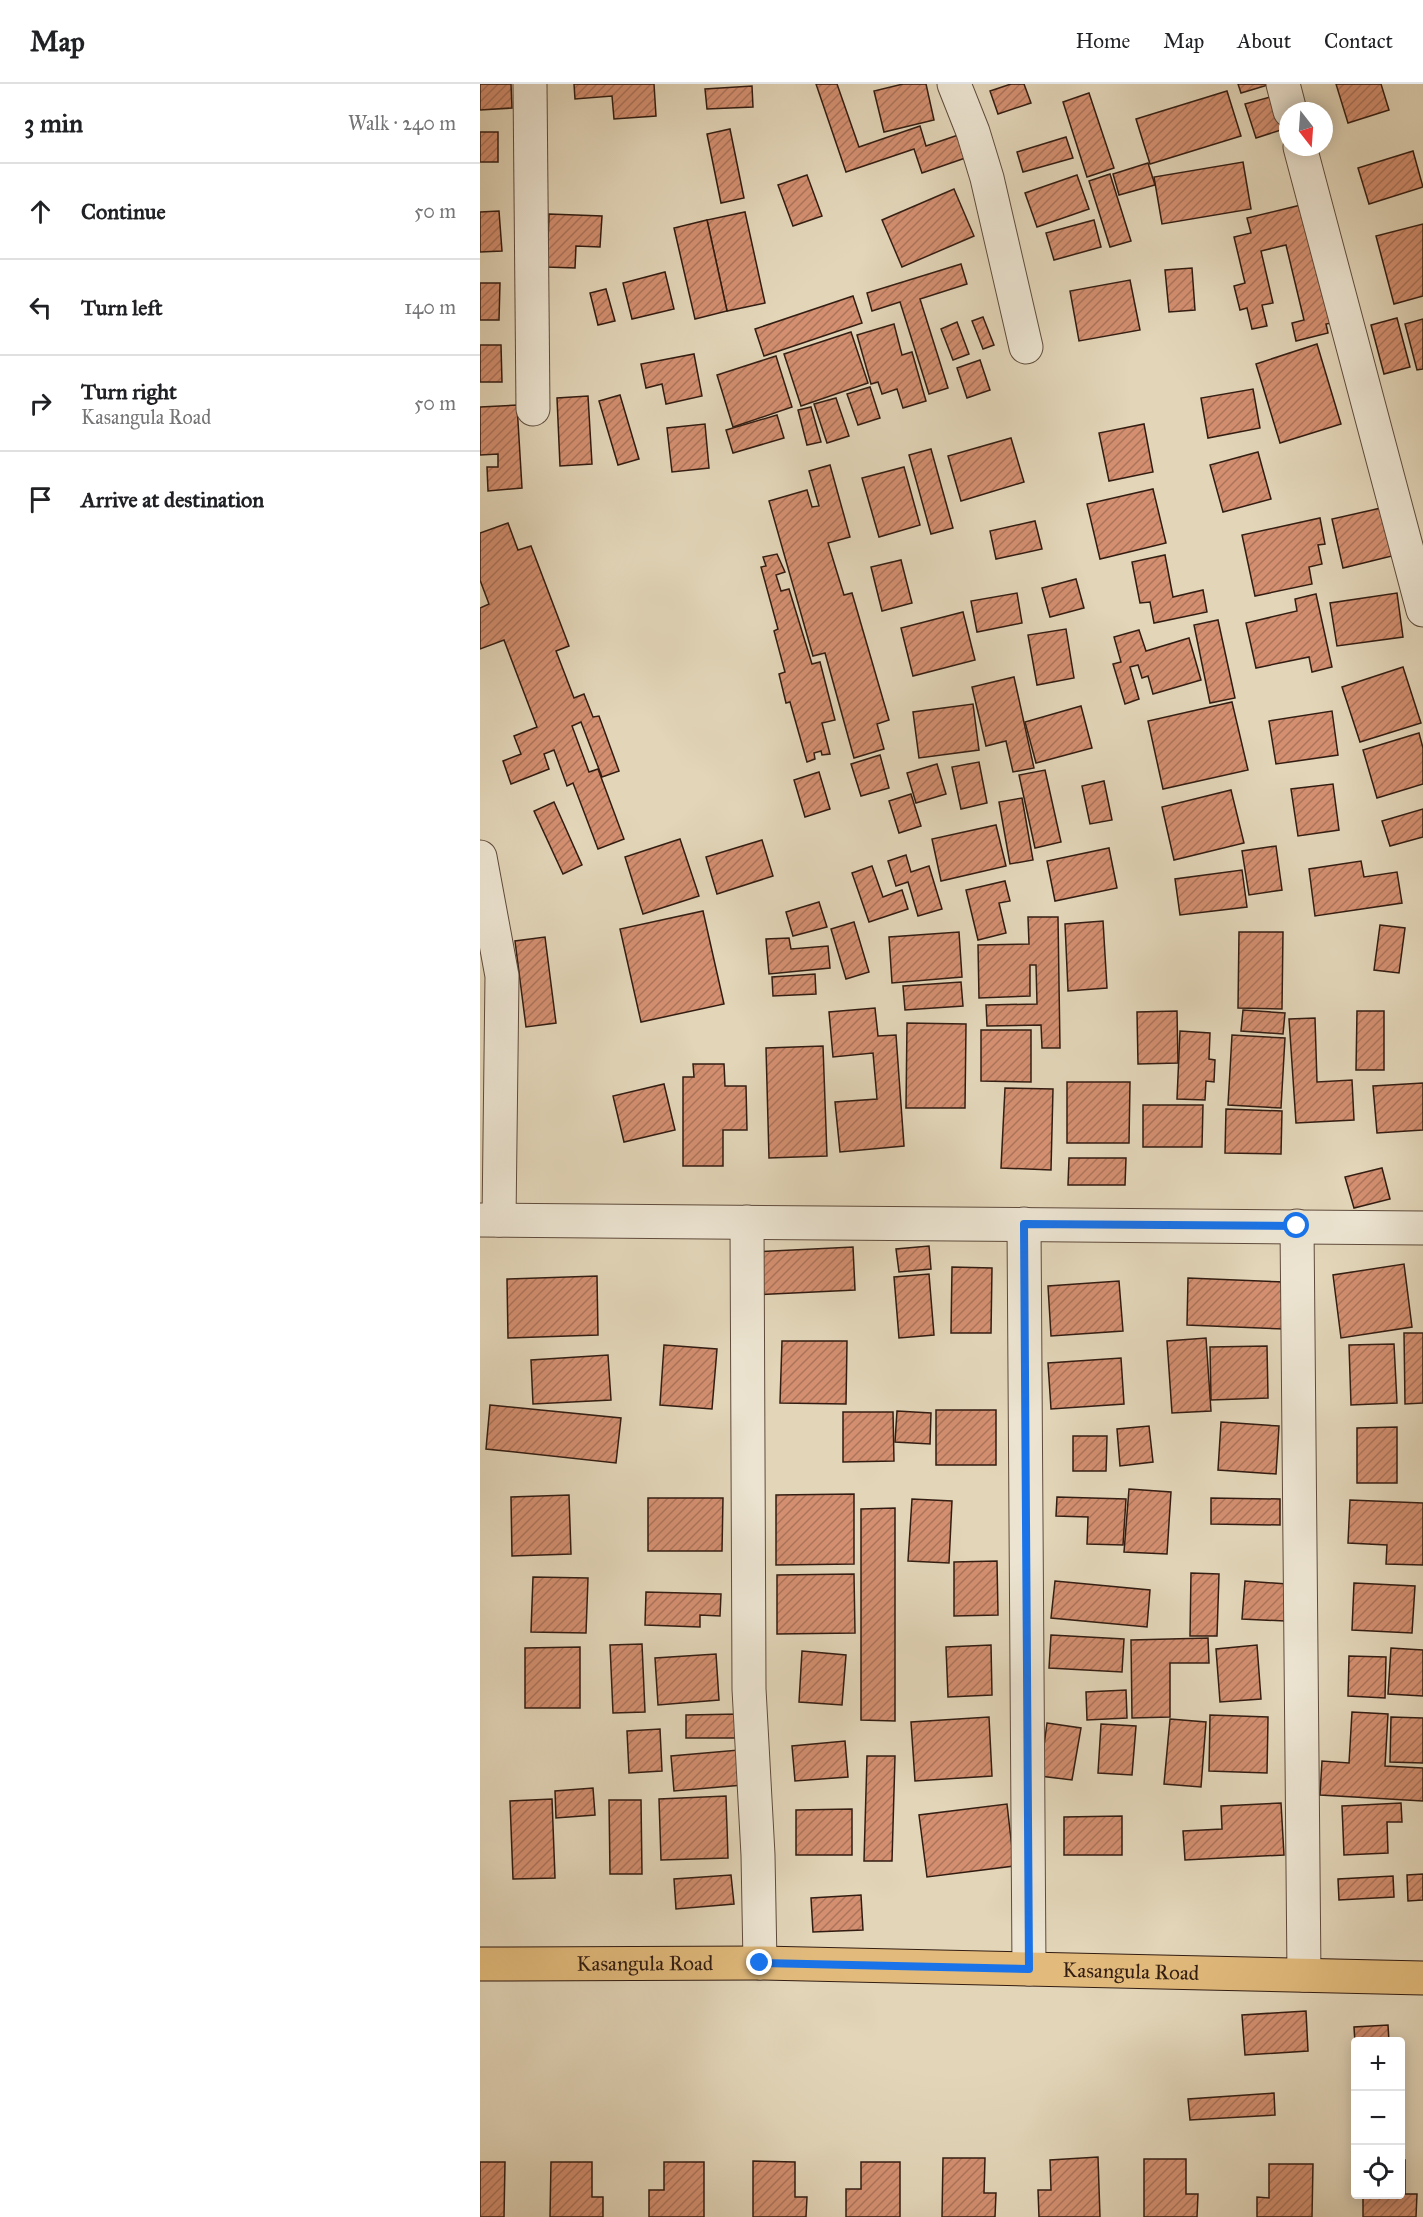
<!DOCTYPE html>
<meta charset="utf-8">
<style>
body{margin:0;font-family:"IM FELL Great Primer",serif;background:#f2f2f2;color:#202124}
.controls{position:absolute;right:18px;bottom:18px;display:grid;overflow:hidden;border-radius:6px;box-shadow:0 3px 15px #0003}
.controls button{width:54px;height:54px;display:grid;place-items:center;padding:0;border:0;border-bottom:2px solid #e0e0e0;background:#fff;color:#202124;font:30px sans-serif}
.compass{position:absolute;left:799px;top:18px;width:54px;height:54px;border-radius:50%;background:#fff;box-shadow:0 3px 15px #0003;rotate:163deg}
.stop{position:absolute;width:18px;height:18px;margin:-14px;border:4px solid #1a73e8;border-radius:50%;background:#fff}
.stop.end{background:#1a73e8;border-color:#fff;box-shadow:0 2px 6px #0008}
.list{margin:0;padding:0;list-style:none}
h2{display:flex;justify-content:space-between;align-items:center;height:78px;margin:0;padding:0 24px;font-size:26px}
h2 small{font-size:20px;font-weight:400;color:#757577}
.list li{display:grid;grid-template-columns:39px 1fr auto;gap:18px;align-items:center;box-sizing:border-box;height:96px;padding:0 24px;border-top:2px solid #e0e0e0}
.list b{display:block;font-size:22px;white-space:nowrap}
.list p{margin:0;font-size:20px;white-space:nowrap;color:#757577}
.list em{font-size:20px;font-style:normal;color:#757577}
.icon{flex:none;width:33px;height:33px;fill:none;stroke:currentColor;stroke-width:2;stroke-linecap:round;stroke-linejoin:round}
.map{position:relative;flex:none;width:943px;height:2133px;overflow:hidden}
header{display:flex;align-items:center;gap:36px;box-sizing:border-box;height:84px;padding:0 30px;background:#fff;border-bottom:2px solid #e0e0e0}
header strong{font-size:28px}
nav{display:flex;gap:33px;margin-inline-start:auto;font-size:21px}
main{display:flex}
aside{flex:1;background:#fff}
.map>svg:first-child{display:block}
</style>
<header>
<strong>Map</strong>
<nav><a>Home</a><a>Map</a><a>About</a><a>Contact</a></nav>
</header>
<main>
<aside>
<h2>3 min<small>Walk · 240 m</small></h2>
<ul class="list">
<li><svg class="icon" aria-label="ahead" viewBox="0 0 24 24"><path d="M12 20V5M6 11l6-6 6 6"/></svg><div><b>Continue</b></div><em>50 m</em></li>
<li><svg class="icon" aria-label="left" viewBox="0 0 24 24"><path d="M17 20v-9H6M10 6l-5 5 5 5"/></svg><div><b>Turn left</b></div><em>140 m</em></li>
<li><svg class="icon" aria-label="right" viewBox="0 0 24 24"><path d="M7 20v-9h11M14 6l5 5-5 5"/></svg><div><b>Turn right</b><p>Kasangula Road</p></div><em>50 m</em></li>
<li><svg class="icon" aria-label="arrive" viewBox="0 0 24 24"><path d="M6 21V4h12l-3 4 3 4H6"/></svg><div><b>Arrive at destination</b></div></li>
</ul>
</aside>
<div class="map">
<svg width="943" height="2133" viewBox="0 0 943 2133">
<defs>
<pattern id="building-hatch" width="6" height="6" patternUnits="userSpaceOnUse" patternTransform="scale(1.5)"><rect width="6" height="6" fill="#d38f70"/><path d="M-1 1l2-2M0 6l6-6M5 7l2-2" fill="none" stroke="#ac745b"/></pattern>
</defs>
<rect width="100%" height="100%" fill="#e2d5b8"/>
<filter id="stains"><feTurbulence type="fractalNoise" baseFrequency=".00333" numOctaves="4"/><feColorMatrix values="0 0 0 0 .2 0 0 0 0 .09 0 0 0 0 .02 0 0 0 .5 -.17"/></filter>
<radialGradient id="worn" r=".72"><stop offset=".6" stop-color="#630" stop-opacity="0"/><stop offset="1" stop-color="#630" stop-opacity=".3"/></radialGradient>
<!-- building -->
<g fill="url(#building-hatch)" stroke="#331d12" stroke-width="1.5">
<polygon points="0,0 31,0 32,24 0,26"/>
<polygon points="94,0 174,0 176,32 134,35 132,12 95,15"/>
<polygon points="336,0 357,0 379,63 440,42 446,62 487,48 494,71 442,89 434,65 366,88"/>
<polygon points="423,0 446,0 454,36 404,48 394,7"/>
<polygon points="531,0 544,0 551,19 518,30 510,7"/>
<polygon points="758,0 788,0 788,1 761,9"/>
<polygon points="856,0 901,0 909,26 868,39"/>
<polygon points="272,2 273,23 227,25 225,5"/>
<polygon points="747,7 761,52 670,80 656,35"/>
<polygon points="609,9 634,84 607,93 583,18"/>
<polygon points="794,12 804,45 776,54 765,20"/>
<polygon points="250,45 264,114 241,119 227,50"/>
<rect x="0" y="48" width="18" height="30"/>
<polygon points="586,53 593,74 543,88 537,68"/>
<polygon points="933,67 943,103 889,120 878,84"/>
<polygon points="763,78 771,125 682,140 674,93"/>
<polygon points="668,79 675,101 639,111 633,90"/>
<polygon points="630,90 651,157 630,163 609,97"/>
<polygon points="327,91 342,132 313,142 298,101"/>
<polygon points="597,91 609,125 557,143 545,109"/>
<polygon points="474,105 494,152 422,183 402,136"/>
<polygon points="821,121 857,238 846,240 848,249 816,257 812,239 824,236 806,161 781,167 793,219 782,221 787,242 772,245 767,224 760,226 754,202 765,199 754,153 771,149 767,134"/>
<polygon points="19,127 22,167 0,168 0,128"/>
<polygon points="265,128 285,219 247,227 227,136"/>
<polygon points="69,130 122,132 120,163 96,162 95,184 67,183"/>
<polygon points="227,136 247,227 215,235 194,144"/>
<polygon points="614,136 621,163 574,176 566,149"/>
<polygon points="943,140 943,212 914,220 896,152"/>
<polygon points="481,180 487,200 440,215 468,304 449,310 420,218 392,227 387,209"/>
<polygon points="712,184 715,226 689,228 685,186"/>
<polygon points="185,188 194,225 152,235 143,199"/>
<polygon points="650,196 660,246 599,257 590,207"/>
<polygon points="0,199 20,199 19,236 0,236"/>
<polygon points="126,205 135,237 118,241 110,209"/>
<polygon points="373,212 382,239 284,272 275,245"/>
<polygon points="503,233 514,261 503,265 492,237"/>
<polygon points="917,234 930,283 904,290 891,241"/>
<polygon points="943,235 943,285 937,286 925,240"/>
<polygon points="477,238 489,270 473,276 461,245"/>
<polygon points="414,240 422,271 432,268 446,317 423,324 417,305 402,310 398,298 391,300 377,251"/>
<polygon points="371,248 388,299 321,322 304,270"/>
<polygon points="837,260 861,340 800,359 776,280"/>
<polygon points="0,261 21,261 22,298 0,298"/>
<polygon points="214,270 222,312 186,320 182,300 166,304 161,280"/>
<polygon points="296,272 312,323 253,343 237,291"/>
<polygon points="500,276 510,306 487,314 477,284"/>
<polygon points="390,303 400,334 378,341 367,310"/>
<polygon points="773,305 780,344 728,354 721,314"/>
<polygon points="140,311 159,375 138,381 119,317"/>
<polygon points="108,312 112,380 80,382 77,314"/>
<polygon points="356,314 369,352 347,359 334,320"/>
<polygon points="37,321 42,404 8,407 7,383 18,383 18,370 0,371 0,323"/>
<polygon points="331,323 341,358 327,361 318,326"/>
<polygon points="297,331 304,354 253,369 246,346"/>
<polygon points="225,340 229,384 192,388 187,344"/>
<polygon points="664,340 673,388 629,397 619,349"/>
<polygon points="531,354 544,398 481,417 468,372"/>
<polygon points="451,365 473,444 451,450 429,371"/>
<polygon points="778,368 791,415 743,428 730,381"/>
<polygon points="350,381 370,453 348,459 364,511 372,509 409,636 397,640 404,665 374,674 345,569 333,572 289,417 327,406 332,423 339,422 329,387"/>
<polygon points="424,383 440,441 399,453 382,394"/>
<polygon points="673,405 686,459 620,475 607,420"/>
<polygon points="901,424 912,472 863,484 852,435"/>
<polygon points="840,434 845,460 838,461 842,480 829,483 832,500 775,512 762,451"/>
<polygon points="555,437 562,465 516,475 510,447"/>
<polygon points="28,439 38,466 51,462 89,562 76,567 94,614 104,610 113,633 119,632 139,687 122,693 101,638 92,642 109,688 118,685 144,755 118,765 93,699 87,702 74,666 64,670 69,685 31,700 23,677 41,670 34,652 57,643 24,556 0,565 0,524 9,520 0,496 0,449"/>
<polygon points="297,470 305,488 296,491 301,507 309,505 332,580 340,578 355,636 342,639 350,670 342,671 341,667 334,669 335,675 327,678 310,618 306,619 299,590 305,588 294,547 298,545 281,483 286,482 283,473"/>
<polygon points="685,471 693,513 723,506 727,528 674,539 670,518 660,519 652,478"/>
<polygon points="421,476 432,519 402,527 391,483"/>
<polygon points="596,495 604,524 570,533 562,504"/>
<polygon points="537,509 542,539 497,548 491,517"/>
<polygon points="917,509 923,553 857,562 850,519"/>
<polygon points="836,510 852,583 832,588 829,573 776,584 766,539 817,527 815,515"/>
<polygon points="483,528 495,576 433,592 421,544"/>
<polygon points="738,536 755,614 730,619 714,541"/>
<polygon points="586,545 594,594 557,601 548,551"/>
<polygon points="659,546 666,567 709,554 721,596 673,610 668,592 662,594 658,581 650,583 659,615 645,620 633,580 641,578 634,553"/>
<polygon points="923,583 941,639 880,658 862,603"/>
<polygon points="534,593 554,684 533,688 526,657 506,662 492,603"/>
<polygon points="752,618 768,686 683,705 668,637"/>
<polygon points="493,620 499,666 439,674 433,628"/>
<polygon points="601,622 612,664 556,679 545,638"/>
<polygon points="852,627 858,671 796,680 789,637"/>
<polygon points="939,649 943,664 943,700 897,714 883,666"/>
<polygon points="400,671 409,704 381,712 371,680"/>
<polygon points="499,678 507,719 481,725 472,683"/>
<polygon points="457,680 466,710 436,719 427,689"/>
<polygon points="565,686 581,758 555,764 539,691"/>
<polygon points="339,688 350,725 325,733 314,696"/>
<polygon points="624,697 632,736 610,740 602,702"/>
<polygon points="853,700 859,746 818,752 811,705"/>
<polygon points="751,706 764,759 694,776 682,723"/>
<polygon points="431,710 441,742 419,749 409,717"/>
<polygon points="542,714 553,776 530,780 519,718"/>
<polygon points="74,718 102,781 83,790 54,727"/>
<polygon points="943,725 943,753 910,762 902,737"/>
<polygon points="516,741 526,782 461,797 452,755"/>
<polygon points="200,755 219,812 163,830 145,773"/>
<polygon points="282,756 293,792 237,810 226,773"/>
<polygon points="796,762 802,806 769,811 762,767"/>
<polygon points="629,764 637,804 575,817 567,777"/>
<polygon points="426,771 431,788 449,782 462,825 438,832 428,798 416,802 408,777"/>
<polygon points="881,777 884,793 917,788 922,819 835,832 829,785"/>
<polygon points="392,782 403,813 422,806 428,825 389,838 372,789"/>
<polygon points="762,786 767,823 700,831 695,795"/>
<polygon points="525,797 530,817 519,819 526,849 498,856 486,806"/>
<polygon points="339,818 347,843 313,852 306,828"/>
<polygon points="223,827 244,920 161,938 140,845"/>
<polygon points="548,833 578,833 580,964 562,964 561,941 507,942 506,921 557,920 556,881 550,881 550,912 499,914 498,861 549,860"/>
<polygon points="623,837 627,904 588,907 585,840"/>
<polygon points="374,838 389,888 366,895 351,845"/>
<polygon points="900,841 925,844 919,889 894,886"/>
<polygon points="479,848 482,893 412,899 409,853"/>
<polygon points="759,848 803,848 802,925 758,924"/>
<polygon points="65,853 76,939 46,943 35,857"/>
<polygon points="309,854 311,865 348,862 350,884 289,890 286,855"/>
<polygon points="335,890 336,910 293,912 292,893"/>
<polygon points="481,898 483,922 425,926 423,902"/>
<polygon points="395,924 398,952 416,951 424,1062 360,1068 355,1018 397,1015 393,969 353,973 349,928"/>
<polygon points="763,926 805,929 803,950 761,947"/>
<polygon points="697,927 698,979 658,980 657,928"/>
<polygon points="877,927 904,927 904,986 876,986"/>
<polygon points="835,934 837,998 872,996 874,1036 816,1039 809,935"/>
<polygon points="427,939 486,940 485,1024 426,1024"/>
<polygon points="501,946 551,946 551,998 501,997"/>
<polygon points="700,947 730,949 729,975 735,976 734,998 726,997 725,1016 697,1015"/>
<polygon points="752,951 805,954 801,1024 748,1021"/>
<polygon points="343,962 347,1072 289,1074 286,964"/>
<polygon points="213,980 244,980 245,1002 266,1002 267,1046 243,1046 243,1082 203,1082 203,993 214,993"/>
<polygon points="587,998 650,998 649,1059 587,1059"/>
<polygon points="943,999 943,1046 897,1049 893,1002"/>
<polygon points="184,1000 195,1046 144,1058 133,1012"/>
<polygon points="525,1004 573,1005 571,1086 521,1084"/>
<polygon points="663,1021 723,1021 722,1063 663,1063"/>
<polygon points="746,1025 802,1027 801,1070 745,1069"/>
<polygon points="589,1074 646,1074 645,1101 588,1101"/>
<polygon points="902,1084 910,1115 874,1124 865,1093"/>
<polygon points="449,1162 451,1185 419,1188 416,1165"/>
<polygon points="373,1163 375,1206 274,1211 272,1168"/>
<polygon points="924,1180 932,1243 861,1254 853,1191"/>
<polygon points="472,1183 512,1184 511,1249 471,1249"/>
<polygon points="449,1190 454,1251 419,1254 414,1193"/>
<polygon points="117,1192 118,1251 28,1254 27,1195"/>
<polygon points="708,1194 805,1198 804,1245 707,1241"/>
<polygon points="639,1197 643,1247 571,1252 568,1202"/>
<polygon points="924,1249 943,1249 943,1319 925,1320"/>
<polygon points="726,1254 731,1327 692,1329 687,1257"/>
<polygon points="302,1257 367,1257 366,1320 300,1319"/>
<polygon points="914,1260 917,1319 871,1321 869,1261"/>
<polygon points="184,1261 237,1265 232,1325 180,1321"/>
<polygon points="787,1262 788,1314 731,1316 730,1263"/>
<polygon points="128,1271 131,1316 53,1320 51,1276"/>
<polygon points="641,1274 644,1320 571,1325 568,1279"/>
<polygon points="10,1321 141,1334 136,1379 6,1365"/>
<rect x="456" y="1326" width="60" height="55"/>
<polygon points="417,1327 451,1329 450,1360 415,1358"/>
<polygon points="363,1328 413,1328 414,1377 363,1378"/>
<polygon points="741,1338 799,1342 796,1390 738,1386"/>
<polygon points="669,1342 673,1378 640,1382 637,1345"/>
<polygon points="917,1343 917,1399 877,1399 877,1344"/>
<polygon points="593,1352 627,1352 626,1387 593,1387"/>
<polygon points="649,1405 691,1408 687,1470 644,1468"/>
<polygon points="374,1410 374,1480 296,1481 296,1411"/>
<polygon points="89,1411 91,1470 32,1472 31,1413"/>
<polygon points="577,1413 646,1415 643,1461 607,1460 608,1433 576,1432"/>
<polygon points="168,1414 243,1414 242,1467 168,1467"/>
<polygon points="731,1414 800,1415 800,1441 731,1440"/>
<polygon points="432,1415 472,1417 469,1479 428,1477"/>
<polygon points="870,1416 943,1419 943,1481 906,1480 907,1461 868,1459"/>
<polygon points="415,1424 415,1637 381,1636 381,1425"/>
<polygon points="517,1477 518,1531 474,1532 474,1478"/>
<polygon points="711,1489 739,1490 737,1552 710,1552"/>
<polygon points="374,1490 375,1549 297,1550 297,1491"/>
<polygon points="53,1493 108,1494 106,1549 51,1548"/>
<polygon points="575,1497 670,1506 667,1543 571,1534"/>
<polygon points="765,1497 807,1500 805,1537 762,1535"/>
<polygon points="874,1499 935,1502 932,1549 872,1546"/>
<polygon points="166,1508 241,1510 240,1532 220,1531 220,1543 165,1541"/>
<polygon points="571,1551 644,1555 642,1588 569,1584"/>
<polygon points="728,1554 729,1579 690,1579 690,1633 652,1634 651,1556"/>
<polygon points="162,1560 165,1628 133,1629 130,1561"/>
<polygon points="511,1561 512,1611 468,1613 466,1563"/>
<polygon points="777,1561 781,1615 740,1618 736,1565"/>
<polygon points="100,1563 100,1624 45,1624 45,1564"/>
<polygon points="911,1564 943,1566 943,1612 908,1610"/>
<polygon points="322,1567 366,1571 362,1621 319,1618"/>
<polygon points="236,1570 239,1616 178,1621 175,1574"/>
<polygon points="869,1572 906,1573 905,1614 868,1612"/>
<polygon points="646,1606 647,1634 607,1636 606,1608"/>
<polygon points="872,1628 908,1630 905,1682 943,1684 943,1717 840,1711 842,1677 869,1679"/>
<polygon points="260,1630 260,1654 206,1654 206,1631"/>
<polygon points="730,1631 788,1633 787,1689 729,1687"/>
<polygon points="509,1633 512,1692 435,1697 431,1638"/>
<polygon points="911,1633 943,1634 943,1679 910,1678"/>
<polygon points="690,1635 726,1638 721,1703 684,1700"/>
<polygon points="567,1639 601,1644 592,1696 560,1692"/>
<polygon points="621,1640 656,1642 652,1691 618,1689"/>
<polygon points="180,1645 182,1687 149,1689 147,1647"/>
<polygon points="365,1657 368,1693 315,1697 312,1662"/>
<polygon points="259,1666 263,1701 194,1707 191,1672"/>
<polygon points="387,1672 415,1672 412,1777 384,1777"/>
<polygon points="113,1704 115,1731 76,1734 75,1707"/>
<polygon points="246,1712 248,1774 181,1776 179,1715"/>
<polygon points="72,1715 75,1794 33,1795 30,1717"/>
<polygon points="129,1716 161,1716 162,1790 130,1790"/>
<polygon points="801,1719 804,1771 705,1776 703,1747 742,1745 741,1722"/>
<polygon points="921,1719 922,1738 907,1738 908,1769 864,1771 862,1722"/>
<polygon points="527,1720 534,1782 447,1793 439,1731"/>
<polygon points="372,1725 372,1771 316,1771 316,1726"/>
<polygon points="642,1732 642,1771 584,1771 584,1733"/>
<polygon points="943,1790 943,1816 928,1817 927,1791"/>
<polygon points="251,1791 254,1820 196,1825 194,1795"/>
<polygon points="913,1792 914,1813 859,1816 858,1795"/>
<polygon points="381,1811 383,1846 333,1848 331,1814"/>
<polygon points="826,1927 828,1967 765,1971 762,1931"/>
<polygon points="908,1941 909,1958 876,1958 876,1975 874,1943"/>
<polygon points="794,2009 795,2031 710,2036 708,2015"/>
<polygon points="618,2073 620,2133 559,2133 558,2106 571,2106 570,2076"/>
<polygon points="463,2074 505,2074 504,2109 516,2109 515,2133 462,2133"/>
<polygon points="664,2075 706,2075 706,2110 718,2110 717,2133 664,2133"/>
<polygon points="920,2076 925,2076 925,2110 937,2110 936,2133 883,2133 883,2110 920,2110"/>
<polygon points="273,2077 315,2078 315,2113 327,2113 326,2133 273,2133"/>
<polygon points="0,2078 25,2078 24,2133 0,2133"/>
<polygon points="71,2078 112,2078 112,2113 123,2113 123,2133 70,2133"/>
<polygon points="184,2078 224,2078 224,2133 169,2133 169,2106 184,2106"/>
<polygon points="381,2078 420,2078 420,2133 366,2133 366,2105 381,2105"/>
<polygon points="789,2080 833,2080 832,2133 777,2133 777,2113 789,2114"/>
</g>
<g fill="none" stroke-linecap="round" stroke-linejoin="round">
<!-- minor casing -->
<g stroke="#5f4b3c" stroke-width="35">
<g id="minor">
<polyline points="50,0 53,325"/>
<polyline points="474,0 493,48 507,94 546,263"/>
<polyline points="803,0 810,27"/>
<polyline points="820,63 943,526"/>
<polyline points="0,773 22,892 19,1136"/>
<polyline points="0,1136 943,1144"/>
<polyline points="267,1138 269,1605 278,1771 280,1879"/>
<polyline points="544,1140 549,1885"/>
<polyline points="817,1142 824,1891"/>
</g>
</g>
<!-- major casing -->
<g stroke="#331d12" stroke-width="35">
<g id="major">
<path id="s1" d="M0 1880 280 1879 943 1894"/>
</g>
</g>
<!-- minor -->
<use href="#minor" stroke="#ece4d1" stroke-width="33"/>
<!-- major -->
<use href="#major" stroke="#e1ba7c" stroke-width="33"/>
</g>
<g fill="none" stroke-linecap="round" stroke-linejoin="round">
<!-- route -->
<polyline stroke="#1a73e8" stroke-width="8" points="280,1879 549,1885 544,1140 817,1142"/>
</g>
<g text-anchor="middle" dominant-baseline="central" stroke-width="6" stroke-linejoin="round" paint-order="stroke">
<!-- street labels -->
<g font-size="21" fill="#331d12" stroke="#ece4d1">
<text stroke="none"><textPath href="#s1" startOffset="165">Kasangula Road</textPath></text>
<text stroke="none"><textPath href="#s1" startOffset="651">Kasangula Road</textPath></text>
</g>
</g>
<rect width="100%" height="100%" filter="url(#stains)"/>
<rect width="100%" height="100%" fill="url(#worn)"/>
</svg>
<div class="controls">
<button>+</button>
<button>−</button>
<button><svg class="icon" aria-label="locate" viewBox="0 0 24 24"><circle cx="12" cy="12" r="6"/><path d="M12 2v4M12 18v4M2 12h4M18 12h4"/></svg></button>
</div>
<svg class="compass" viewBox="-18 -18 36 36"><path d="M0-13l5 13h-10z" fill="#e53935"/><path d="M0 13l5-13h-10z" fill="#757577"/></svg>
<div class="stop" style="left:817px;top:1142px"></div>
<div class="stop end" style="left:280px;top:1879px"></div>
</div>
</main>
